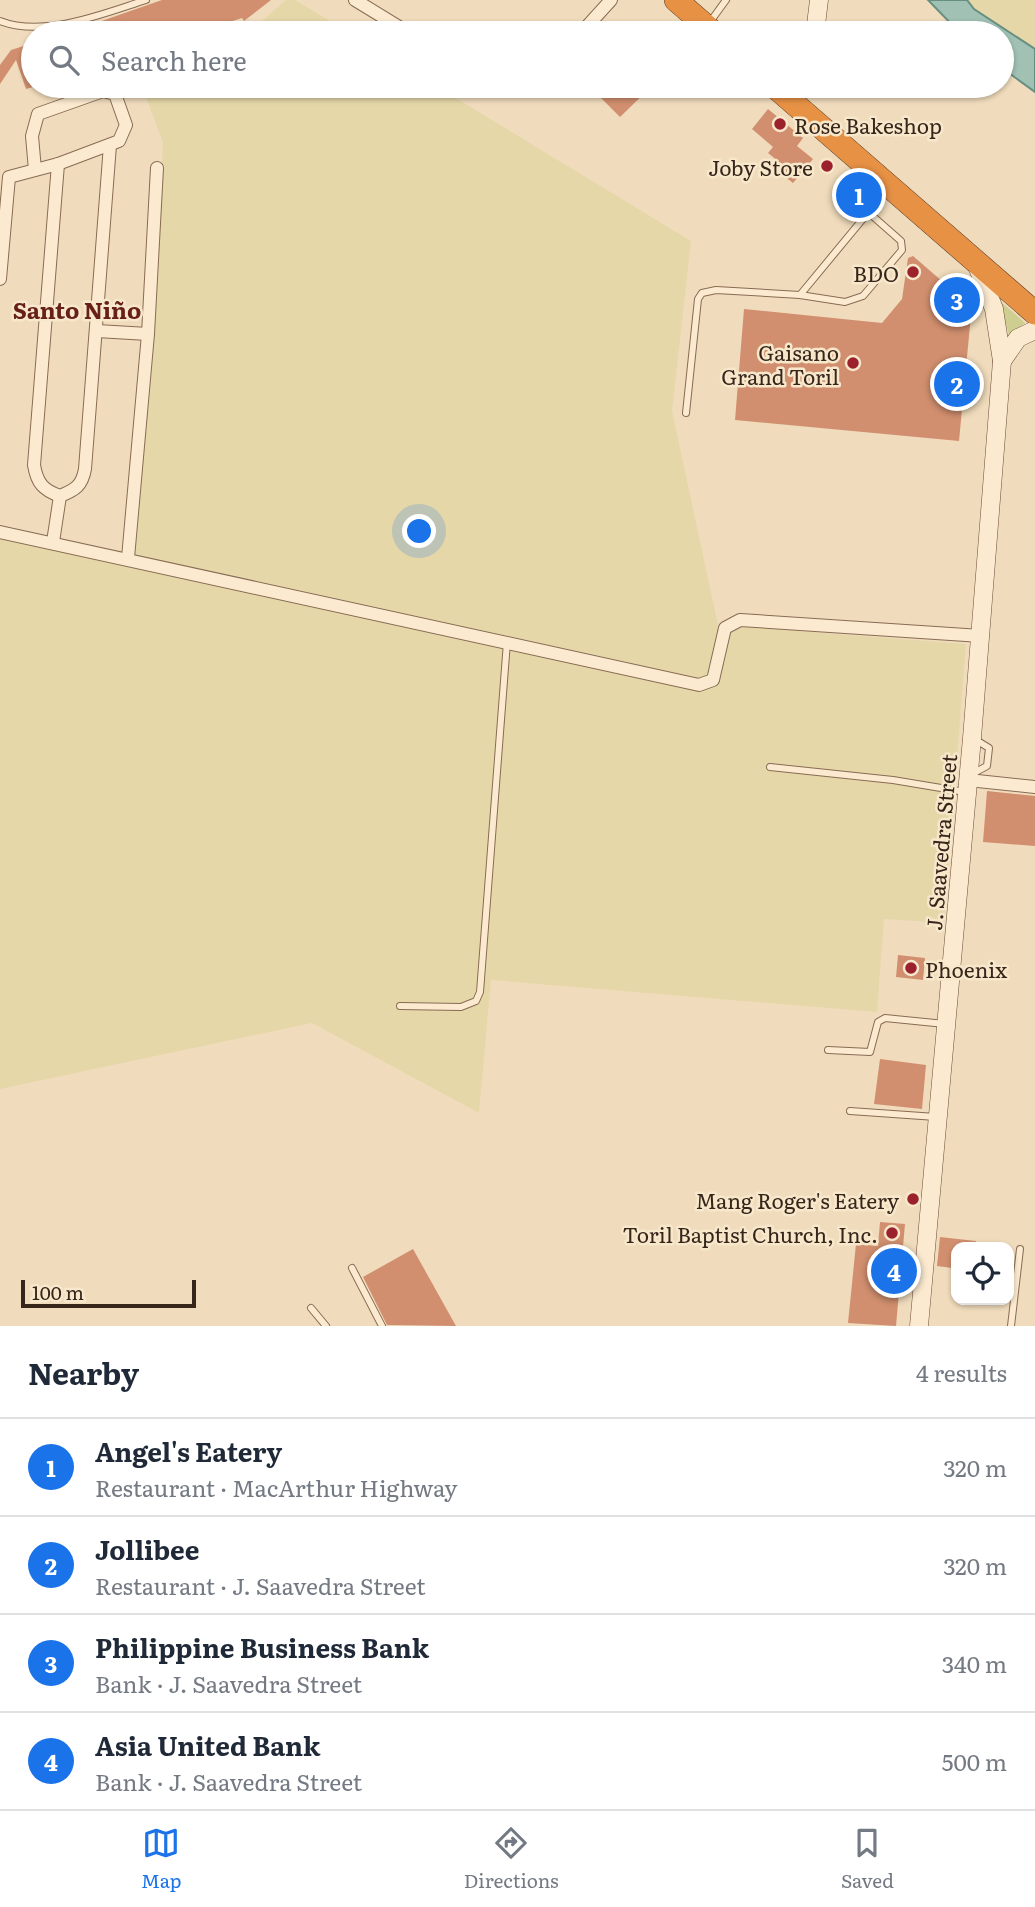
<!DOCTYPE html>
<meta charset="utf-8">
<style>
body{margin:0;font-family:Literata,serif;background:#f2f2f3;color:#1f2937}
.controls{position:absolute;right:21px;bottom:21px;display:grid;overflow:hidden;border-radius:14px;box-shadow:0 2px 5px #0004}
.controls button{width:63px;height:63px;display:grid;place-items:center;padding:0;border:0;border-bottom:2px solid #e0e1e3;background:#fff;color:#1f2937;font:35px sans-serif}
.scale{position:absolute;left:21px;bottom:18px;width:175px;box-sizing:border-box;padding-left:7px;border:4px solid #37251a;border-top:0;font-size:19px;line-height:24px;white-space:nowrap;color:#37251a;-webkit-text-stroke:5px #f7e7cb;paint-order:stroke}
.you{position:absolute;left:420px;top:532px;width:24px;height:24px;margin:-18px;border:5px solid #fff;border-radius:50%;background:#1a73e8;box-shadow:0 0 0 10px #1a73e833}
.badge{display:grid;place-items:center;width:46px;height:46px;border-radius:50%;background:#1a73e8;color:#fff;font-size:23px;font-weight:700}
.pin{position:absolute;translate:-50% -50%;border:4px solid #fff;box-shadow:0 2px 7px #0006}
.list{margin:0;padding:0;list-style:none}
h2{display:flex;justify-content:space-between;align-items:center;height:91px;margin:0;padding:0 28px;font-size:30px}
h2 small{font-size:23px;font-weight:400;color:#747a83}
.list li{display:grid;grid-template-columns:46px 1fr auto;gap:21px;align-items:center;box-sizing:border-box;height:98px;padding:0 28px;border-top:2px solid #e0e1e3}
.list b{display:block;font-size:26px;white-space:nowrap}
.list p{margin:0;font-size:23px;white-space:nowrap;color:#747a83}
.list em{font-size:23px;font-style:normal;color:#747a83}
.icon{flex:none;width:38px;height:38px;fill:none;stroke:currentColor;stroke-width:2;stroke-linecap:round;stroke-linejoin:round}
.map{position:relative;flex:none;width:1035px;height:1326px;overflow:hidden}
.search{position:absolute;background:#fff;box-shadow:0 2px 5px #0004;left:21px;right:21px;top:21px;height:77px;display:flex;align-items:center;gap:18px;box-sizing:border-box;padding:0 24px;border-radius:38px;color:#747a83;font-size:26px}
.sheet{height:483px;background:#fff}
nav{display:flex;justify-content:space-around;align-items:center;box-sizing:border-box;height:98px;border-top:2px solid #e0e1e3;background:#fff;font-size:19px;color:#747a83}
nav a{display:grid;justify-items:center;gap:4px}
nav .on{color:#1a73e8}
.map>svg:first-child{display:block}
</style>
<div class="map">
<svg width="1035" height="1326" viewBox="0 0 1035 1326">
<rect width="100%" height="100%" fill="#f0dcbc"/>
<!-- farmland -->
<g fill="#e6d7a9">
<polygon points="286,0 295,0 350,33 231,33 255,27"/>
<polygon points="967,0 1035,0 1035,49 974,9"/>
<polygon points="142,86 436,86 691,241 672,411 718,625 966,644 944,923 884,919 877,1012 491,980 479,1113 312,1023 0,1089 0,537 123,551 153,333 163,143"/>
</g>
<!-- green -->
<polygon fill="#cdce8f" points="1000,301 1025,323 1009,335"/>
<!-- water -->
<polygon fill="#a0c1b4" stroke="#678f81" stroke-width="2" points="928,0 967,0 974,9 1035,49 1035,92 1002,68 1002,33 960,33"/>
<!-- building -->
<g fill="#d18f6f">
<polygon points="162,0 271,0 244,21 242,18 195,33 67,33"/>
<polygon points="33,43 33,87 26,89 16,60 0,84 0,65 11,50"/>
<polygon points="602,86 652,86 620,117 595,92"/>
<polygon points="768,109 803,138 797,146 813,159 793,183 779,172 784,166 768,153 773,147 752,129"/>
<polygon points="913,256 965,301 971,315 959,441 735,420 744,309 882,323 902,299 908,258"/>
<polygon points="987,791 1035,796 1035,846 983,842"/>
<polygon points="898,955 925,958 923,980 896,977"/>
<polygon points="880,1059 926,1065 922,1109 874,1104"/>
<polygon points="880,1222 905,1224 896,1326 848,1323 856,1244 878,1246"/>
<polygon points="940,1237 976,1241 976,1247 956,1247 956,1263 953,1263 952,1268 937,1266"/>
<polygon points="413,1249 456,1326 387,1325 363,1277"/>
</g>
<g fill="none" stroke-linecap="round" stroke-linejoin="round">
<!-- lane casing -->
<g stroke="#886b54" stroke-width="8">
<g id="lane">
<path d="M0 21C44 38 102 14 146 0"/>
<polyline points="710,22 726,0"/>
<polyline points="800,295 886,191"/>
<polyline points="686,413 698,299 702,293 716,290 800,295 845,302 863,296 902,250 901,241 868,212"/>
<polyline points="770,767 893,780 965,792"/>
<polyline points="970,775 987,766 989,748 976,740"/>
<polyline points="400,1006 461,1007 476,1001 480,992 507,642"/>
<polyline points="828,1050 870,1052 878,1022 885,1018 945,1024"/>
<polyline points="850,1111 936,1117"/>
<polyline points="352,1268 382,1326"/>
<polyline points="311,1308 326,1326"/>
<polyline points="1011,1326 1020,1249"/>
</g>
</g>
<!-- street casing -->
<g stroke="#886b54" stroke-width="14">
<g id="street">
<polyline points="355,0 409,33"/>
<polyline points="581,33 611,0"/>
<path d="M58 164 34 465C37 483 43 490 60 496 75 490 82 486 85 469L110 145"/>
<polyline points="0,279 9,177 58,164 119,141 126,125 115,94 103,91 38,114 32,136 35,170"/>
<polyline points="97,331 148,334"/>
<polyline points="0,532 699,685 713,680 725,628 740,620 981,636"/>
<polyline points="53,542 60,496"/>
<polyline points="128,558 148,334 157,168"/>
<polyline points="968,780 1035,787"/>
</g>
</g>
<!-- secondary casing -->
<g stroke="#6a4c38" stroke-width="19">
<g id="secondary">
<polyline points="815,33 819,0"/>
<polyline points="1002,361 1018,338 1035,330"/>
<polyline points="919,1326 972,738 1002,361 994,309 976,263"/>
</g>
</g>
<!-- highway casing -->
<g stroke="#553a29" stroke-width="24">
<g id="highway">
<polyline points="676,0 714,33"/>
<polyline points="774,86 1035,313"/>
</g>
</g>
<!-- lane -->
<use href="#lane" stroke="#fbeacf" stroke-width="6"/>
<!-- street -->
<use href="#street" stroke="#fbeacf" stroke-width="12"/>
<!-- secondary -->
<use href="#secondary" stroke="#fbeacf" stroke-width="18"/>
<!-- highway -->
<use href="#highway" stroke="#e79145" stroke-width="23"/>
</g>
<!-- markers -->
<g fill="#9b212d" stroke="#f7e7cb" stroke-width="2.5">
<circle cx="780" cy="124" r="7"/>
<circle cx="827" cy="166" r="7"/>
<circle cx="913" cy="272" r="7"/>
<circle cx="853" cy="363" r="7"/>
<circle cx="911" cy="968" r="7"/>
<circle cx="913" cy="1199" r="7"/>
<circle cx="892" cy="1233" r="7"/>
</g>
<g text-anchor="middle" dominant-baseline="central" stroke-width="5" stroke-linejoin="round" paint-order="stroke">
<!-- poi labels -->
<g font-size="21" fill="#37251a" stroke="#f7e7cb" text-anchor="end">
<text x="794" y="124" text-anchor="start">Rose Bakeshop</text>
<text x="813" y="166">Joby Store</text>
<text x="899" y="272">BDO</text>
<text x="839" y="351">Gaisano<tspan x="839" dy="24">Grand Toril</tspan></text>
<text x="925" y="968" text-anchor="start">Phoenix</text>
<text x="899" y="1199">Mang Roger's Eatery</text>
<text x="878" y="1233">Toril Baptist Church, Inc.</text>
</g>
<!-- street labels -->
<g font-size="21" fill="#37251a" stroke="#f7e7cb">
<text transform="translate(940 842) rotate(-85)">J. Saavedra Street</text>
</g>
<!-- neighbourhood labels -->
<g font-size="23" font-weight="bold" fill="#662017" stroke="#f7e7cb">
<text x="77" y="309">Santo Niño</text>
</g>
</g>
</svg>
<div class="controls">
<button><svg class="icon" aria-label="locate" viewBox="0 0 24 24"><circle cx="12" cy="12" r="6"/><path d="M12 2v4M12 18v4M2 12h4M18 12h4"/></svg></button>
</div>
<div class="scale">100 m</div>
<div class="you"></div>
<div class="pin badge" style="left:859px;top:195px">1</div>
<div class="pin badge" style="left:957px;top:384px">2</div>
<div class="pin badge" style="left:957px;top:300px">3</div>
<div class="pin badge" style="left:894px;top:1271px">4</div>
<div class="search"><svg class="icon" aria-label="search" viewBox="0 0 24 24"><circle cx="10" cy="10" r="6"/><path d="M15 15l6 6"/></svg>Search here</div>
</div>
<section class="sheet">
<h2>Nearby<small>4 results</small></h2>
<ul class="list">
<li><span class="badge">1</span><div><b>Angel's Eatery</b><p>Restaurant · MacArthur Highway</p></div><em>320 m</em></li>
<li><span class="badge">2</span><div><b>Jollibee</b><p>Restaurant · J. Saavedra Street</p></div><em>320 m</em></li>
<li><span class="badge">3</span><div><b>Philippine Business Bank</b><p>Bank · J. Saavedra Street</p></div><em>340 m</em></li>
<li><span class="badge">4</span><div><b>Asia United Bank</b><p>Bank · J. Saavedra Street</p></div><em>500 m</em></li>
</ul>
</section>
<nav>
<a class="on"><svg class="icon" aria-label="map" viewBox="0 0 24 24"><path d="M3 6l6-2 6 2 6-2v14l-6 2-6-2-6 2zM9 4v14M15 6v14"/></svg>Map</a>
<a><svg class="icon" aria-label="directions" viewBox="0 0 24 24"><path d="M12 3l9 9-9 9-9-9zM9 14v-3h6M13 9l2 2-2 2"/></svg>Directions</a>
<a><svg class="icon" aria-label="saved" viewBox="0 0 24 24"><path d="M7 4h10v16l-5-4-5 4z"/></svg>Saved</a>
</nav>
